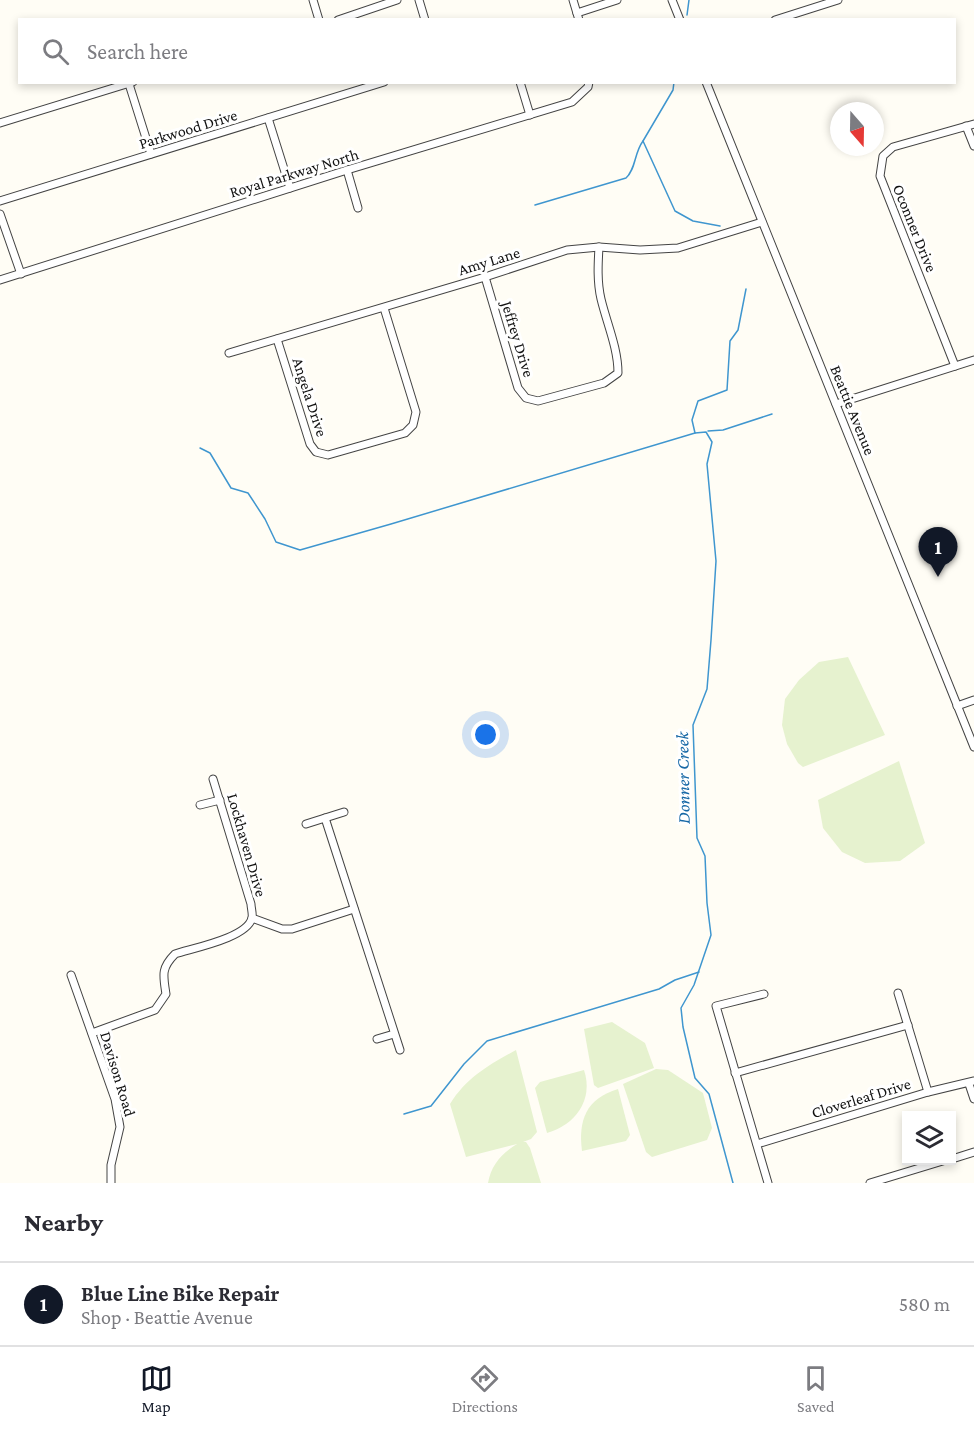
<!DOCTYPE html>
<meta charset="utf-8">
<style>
body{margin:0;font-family:"Crimson Pro",serif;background:#f2f2f3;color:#2b2b33}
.controls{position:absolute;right:18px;bottom:18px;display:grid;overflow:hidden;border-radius:0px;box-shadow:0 3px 9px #0003}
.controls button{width:54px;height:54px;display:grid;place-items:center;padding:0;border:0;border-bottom:2px solid #e1e1e2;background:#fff;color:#2b2b33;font:30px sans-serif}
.compass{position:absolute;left:830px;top:102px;width:54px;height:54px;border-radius:50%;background:#fff;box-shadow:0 3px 9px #0003;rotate:160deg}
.you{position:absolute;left:486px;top:735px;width:21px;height:21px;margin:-15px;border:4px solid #fff;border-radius:50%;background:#1a73e8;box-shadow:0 0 0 9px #1a73e833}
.badge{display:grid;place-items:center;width:39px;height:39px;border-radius:50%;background:#111827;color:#fff;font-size:20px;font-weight:700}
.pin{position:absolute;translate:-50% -50px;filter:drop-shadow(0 2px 3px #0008)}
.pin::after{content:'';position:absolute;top:32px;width:21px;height:18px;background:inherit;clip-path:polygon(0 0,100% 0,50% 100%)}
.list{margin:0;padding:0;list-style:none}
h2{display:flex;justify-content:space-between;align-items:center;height:78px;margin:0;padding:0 24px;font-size:26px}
h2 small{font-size:20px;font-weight:400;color:#7c7c81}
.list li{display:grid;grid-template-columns:39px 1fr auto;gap:18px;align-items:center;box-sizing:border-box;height:84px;padding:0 24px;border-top:2px solid #e1e1e2}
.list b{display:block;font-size:22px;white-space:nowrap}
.list p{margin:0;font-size:20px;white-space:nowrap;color:#7c7c81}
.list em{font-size:20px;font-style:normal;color:#7c7c81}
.icon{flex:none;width:33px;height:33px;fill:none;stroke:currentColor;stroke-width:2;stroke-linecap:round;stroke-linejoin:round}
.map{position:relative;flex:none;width:974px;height:1183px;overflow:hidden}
.search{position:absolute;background:#fff;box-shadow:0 3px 9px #0003;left:18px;right:18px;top:18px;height:66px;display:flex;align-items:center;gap:15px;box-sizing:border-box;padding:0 21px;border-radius:0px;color:#7c7c81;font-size:22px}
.sheet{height:162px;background:#fff}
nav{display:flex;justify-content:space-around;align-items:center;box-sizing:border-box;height:84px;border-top:2px solid #e1e1e2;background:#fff;font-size:16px;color:#7c7c81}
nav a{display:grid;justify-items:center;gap:3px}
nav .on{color:#111827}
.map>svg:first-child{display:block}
</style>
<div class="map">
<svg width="974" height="1183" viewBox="0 0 974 1183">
<rect width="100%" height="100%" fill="#fffdf5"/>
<!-- pitch -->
<g fill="#e6f2cf">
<polygon points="848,657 885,735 803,767 798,763 787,744 782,725 785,699 799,680 819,662"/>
<polygon points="899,761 925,843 900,861 865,863 842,852 823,828 818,800"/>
<polygon points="612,1022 645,1043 654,1068 598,1088 594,1085 584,1029"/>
<path d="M516 1050 537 1132 531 1139 523 1142H526L530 1148 541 1183H488C491 1165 502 1153 517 1144L466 1157 450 1104C467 1077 489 1065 516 1050Z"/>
<polygon points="656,1069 668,1070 703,1093 712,1128 707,1140 652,1157 646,1152 623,1084"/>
<path d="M584 1070C594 1100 575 1125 547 1133L535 1088 540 1082Z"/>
<path d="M618 1089 630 1135 626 1141 582 1151C578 1120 586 1099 618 1089Z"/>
</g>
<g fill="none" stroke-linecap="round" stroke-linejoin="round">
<!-- stream -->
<g stroke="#3f96cf" stroke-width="1.5">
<polyline points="687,15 689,0"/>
<polyline points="674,82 673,90 643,141 675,211 693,221 720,226"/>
<path d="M535 205 626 178C636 169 634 153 643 141"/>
<polyline points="708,431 723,430 772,414"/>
<polyline points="200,448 210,453 231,488 248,493 265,519 276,542 300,550 391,524 695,433"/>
<polyline points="404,1114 431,1106 464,1064 487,1041 659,989 675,980 699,972"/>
<polyline points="733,1183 709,1094 695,1078 683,1027 681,1008 694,985 711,935 707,903 705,856 697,838 693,725 707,689 711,640 716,561 707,464 712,442 706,432 695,433 692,420 698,401 727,390 730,341 738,330 746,289"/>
</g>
<!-- minor casing -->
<g stroke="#444" stroke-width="9">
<g id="minor">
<polyline points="313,0 319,20"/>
<polyline points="419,0 425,20"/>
<polyline points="573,0 579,20"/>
<polyline points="672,0 680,20"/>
<polyline points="577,13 617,0"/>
<polyline points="338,20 397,0"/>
<polyline points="775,20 838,0"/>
<polyline points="520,82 530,115"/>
<polyline points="706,82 974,747"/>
<polyline points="129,84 151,154"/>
<polyline points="268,118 290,188"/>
<polyline points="0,123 133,82"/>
<polyline points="966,126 974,146"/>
<polyline points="347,170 358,208"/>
<polyline points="0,201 384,82"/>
<polyline points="0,214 21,274"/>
<path d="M485 277 518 388 526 398 538 401 604 383 618 373C618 348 607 324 601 299 597 282 598 264 599 247"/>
<polyline points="0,280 347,170 572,102 588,87 589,82"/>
<polyline points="277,339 310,444 316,452 328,455 405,433 413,425 416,412 384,308"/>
<polyline points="229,353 485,277 567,250 599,247 640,250 678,248 762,222"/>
<polyline points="955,366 880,176 883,156 893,147 974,124"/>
<polyline points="836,404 974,360"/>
<polyline points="957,706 974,700"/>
<polyline points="200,805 220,800"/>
<polyline points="325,818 400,1050"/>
<polyline points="306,824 344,812"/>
<polyline points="252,918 282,929 292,929 354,909"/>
<polyline points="71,975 115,1099 120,1127 111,1165 111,1183"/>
<polyline points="898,993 928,1092"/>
<polyline points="764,994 716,1006 768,1183"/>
<path d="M92 1033 155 1010 166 994C163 975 161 968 175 954 193 948 247 938 252 918 253 914 251 908 251 904L213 779"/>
<polyline points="377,1039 394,1034"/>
<polyline points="735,1073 908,1025"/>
<polyline points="969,1084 974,1099"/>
<polyline points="757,1144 928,1092 974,1081"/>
<polyline points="952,1159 974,1152"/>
<polyline points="870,1183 946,1160"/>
</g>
</g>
<!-- minor -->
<use href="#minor" stroke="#fff" stroke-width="7"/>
</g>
<g text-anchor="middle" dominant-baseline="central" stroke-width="6" stroke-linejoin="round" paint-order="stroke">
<!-- street labels -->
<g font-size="16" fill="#111" stroke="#fff">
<text transform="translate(188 129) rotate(-17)">Parkwood Drive</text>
<text transform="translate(294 173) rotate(-17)">Royal Parkway North</text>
<text transform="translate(915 228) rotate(68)">Oconner Drive</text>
<text transform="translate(489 261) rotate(-17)">Amy Lane</text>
<text transform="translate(518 339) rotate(73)">Jeffrey Drive</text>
<text transform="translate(310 397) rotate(72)">Angela Drive</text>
<text transform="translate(853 410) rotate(68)">Beattie Avenue</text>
<text transform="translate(247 845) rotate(74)">Lockhaven Drive</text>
<text transform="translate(118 1074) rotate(73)">Davison Road</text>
<text transform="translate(861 1098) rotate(-17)">Cloverleaf Drive</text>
</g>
<!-- water labels -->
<g font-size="18" font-style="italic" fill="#1768a6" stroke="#fff">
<text transform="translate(683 778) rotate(-91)">Donner Creek</text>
</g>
</g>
</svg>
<div class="controls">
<button><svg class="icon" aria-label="layers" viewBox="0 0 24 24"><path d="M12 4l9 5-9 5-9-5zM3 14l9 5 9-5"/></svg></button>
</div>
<svg class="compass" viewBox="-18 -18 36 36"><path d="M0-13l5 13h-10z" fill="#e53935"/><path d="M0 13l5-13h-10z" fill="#7c7c81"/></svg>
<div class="you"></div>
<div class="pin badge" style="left:938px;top:577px">1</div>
<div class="search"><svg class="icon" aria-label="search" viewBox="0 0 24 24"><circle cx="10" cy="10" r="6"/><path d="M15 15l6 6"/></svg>Search here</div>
</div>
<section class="sheet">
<h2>Nearby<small></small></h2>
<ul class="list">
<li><span class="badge">1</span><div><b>Blue Line Bike Repair</b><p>Shop · Beattie Avenue</p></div><em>580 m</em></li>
</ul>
</section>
<nav>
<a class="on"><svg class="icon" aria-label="map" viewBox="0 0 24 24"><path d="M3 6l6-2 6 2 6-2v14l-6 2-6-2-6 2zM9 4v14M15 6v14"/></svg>Map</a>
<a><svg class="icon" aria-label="directions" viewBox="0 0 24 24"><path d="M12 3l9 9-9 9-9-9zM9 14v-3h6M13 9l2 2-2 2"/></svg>Directions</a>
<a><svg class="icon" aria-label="saved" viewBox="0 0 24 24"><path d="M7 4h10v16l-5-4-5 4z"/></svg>Saved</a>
</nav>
